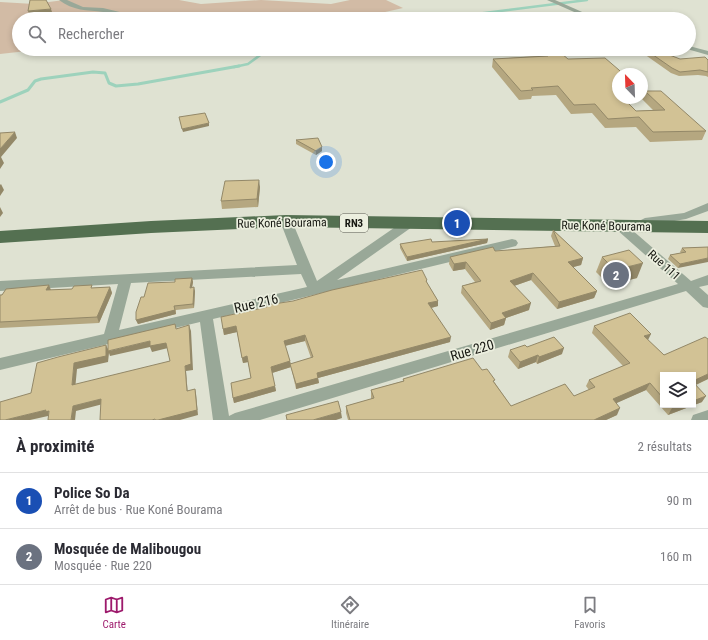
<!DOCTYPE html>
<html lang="fr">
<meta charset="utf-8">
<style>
body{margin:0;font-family:"Roboto Condensed",sans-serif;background:#f2f2f3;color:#2b2b33}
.controls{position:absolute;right:12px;bottom:12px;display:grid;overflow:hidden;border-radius:0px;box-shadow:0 2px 6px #0003}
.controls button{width:36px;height:36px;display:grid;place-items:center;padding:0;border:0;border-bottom:1px solid #e1e1e2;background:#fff;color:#2b2b33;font:20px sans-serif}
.compass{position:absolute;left:612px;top:68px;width:36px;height:36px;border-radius:50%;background:#fff;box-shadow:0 2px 6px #0003;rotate:337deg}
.you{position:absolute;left:326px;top:162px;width:14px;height:14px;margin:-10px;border:3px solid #fff;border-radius:50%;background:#1a73e8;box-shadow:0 0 0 6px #1a73e833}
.badge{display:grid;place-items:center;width:26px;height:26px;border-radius:50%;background:#9d1a6c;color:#fff;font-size:13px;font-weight:700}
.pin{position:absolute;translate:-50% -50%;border:2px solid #fff;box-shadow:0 1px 4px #0006}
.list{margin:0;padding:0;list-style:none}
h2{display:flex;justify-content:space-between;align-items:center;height:52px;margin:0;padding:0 16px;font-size:17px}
h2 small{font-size:13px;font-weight:400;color:#7c7c81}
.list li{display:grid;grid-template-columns:26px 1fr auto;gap:12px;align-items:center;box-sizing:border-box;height:56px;padding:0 16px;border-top:1px solid #e1e1e2}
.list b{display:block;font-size:15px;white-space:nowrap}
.list p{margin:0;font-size:13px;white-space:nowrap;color:#7c7c81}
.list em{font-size:13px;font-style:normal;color:#7c7c81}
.icon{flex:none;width:22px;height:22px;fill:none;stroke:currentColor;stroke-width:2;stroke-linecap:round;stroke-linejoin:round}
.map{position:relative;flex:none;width:708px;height:420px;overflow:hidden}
.search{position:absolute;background:#fff;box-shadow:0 2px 6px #0003;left:12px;right:12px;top:12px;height:44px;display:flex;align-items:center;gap:10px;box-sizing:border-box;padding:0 14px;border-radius:22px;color:#7c7c81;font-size:15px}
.sheet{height:164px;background:#fff}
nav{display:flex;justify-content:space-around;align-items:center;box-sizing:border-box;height:56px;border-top:1px solid #e1e1e2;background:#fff;font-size:11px;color:#7c7c81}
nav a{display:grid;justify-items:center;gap:2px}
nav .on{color:#9d1a6c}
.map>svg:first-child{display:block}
</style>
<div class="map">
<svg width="708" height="420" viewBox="0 0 708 420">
<rect width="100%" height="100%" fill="#dfe2d2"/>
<!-- green -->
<polygon fill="#d2bba5" points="64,0 179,0 201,4 261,0 331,4 350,0 386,0 403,8 354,19 19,19 19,49 45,49 0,54 0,2 34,4"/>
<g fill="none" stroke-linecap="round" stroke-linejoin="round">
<!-- stream-far1 -->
<g stroke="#9dd2bc" stroke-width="2.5">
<polyline points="437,19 587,0"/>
<polyline points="234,67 248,64 263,53 277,49"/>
</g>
<!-- stream -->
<polyline stroke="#9dd2bc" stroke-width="3" points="0,102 28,90 35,81 41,79 93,72 105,73 109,83 116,86 138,84 239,66"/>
<!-- minor -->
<g fill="#99a898" fill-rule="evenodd">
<path d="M59 0H67L83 7 103 8 149 19C133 19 119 14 103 12 87 10 73 11 59 0Z"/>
<polygon points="547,0 555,0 598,19 590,19"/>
<polygon points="689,46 708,51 708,55 687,49 689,49"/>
<polygon points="708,203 708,211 686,219 645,226 641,224 639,222 641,220 645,218 684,213"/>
<path d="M286 218 290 219 292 221 317 281 404 221H412L414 224 412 227 337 280 512 239 516 240 518 243 516 246 512 247 213 319 229 416 235 413 678 284 616 229 614 226 616 223H624L691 281 708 275V285L699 287 708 295V308L703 307 686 291 260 420H213L200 322 0 370V358L104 334 118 284 0 291V281L297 265 280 221 282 219ZM301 274 307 287 119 330 131 283Z"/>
<polygon points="708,410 708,420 691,420 693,415"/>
</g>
<!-- trunk -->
<polygon fill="#547051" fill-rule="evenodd" points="286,215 708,221 708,233 286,227 151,233 0,243 0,231 151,221"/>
</g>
<!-- wall -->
<g fill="#b5a780" fill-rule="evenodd">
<polygon points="646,49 680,59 708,60 708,77 706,76 698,75 679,76 671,73 644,54"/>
<polygon points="541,50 568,59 618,74 618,98 636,111 653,110 642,99 645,91 706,131 702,140 650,142 636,127 605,128 592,113 571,114 556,95 532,96 531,99 519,100 492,67 493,59 540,56"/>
<polygon points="296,140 322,151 316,155 296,144"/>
<polygon points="260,187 258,207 222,209 221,201"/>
<polygon points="553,230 583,258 581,265 573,267 597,291 594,298 557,309 531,280 514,286 529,310 506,318 504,325 490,330 461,293 462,286 475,282 465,269 453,271 449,264 450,257 495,251 555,246 551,236"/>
<polygon points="488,239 487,243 407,261 400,248 400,244"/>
<polygon points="708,247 678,268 668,259 670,255 681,253 680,252 682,248"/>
<polygon points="602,257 637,278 609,285 596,272"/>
<polygon points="192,278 193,282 192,288 195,291 194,308 176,310 176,314 138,324 136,320 144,297 175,282"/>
<path d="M427 280V283L438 301V306L431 308 450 342 318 378 319 383 296 389 291 367 272 373 276 391 234 403 233 398 251 378 248 362 243 363 237 332 224 335 223 329ZM305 341 311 358 291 364 285 346Z"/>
<polygon points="49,285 51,290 110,287 112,293 99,323 0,328 0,295"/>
<path d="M594 326 648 340 664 355 708 339V379L696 385 702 402 668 415 646 390 616 403 617 415 606 420H348L346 413V406L371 399V390L403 381V379L482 370 495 383 511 406 574 396 589 390 586 386 589 380 623 366 592 333ZM663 375 693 405H663Z"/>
<polygon points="527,347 562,354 537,364 536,362 518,369 508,357 510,350"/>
</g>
<!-- shaded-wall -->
<g fill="#938868">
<polygon points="51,9 52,12 30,15 28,11"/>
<polygon points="209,123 209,126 183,132 182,129"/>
<polygon points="15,132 17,138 1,157 4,163 0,169 0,149"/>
<polygon points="322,147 322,151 316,155 316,151"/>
<polygon points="259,180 260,187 258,207 257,199"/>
<polygon points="1,184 4,190 0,196 0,185"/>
<polygon points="0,207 3,213 0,217"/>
<polygon points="488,239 487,243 407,261 407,257"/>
<polygon points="583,258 581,265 566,269 568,262"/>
<polygon points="708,258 708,262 678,268 680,264"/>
<polygon points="466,262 465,269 453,271 454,264"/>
<polygon points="643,263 637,278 609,285 615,270"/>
<polygon points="533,273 531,280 508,288 510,281"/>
<polygon points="192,278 193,282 191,292 190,288"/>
<polygon points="49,285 51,291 46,290"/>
<polygon points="110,287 112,293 99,323 97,317"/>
<polygon points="194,287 195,291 194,308 193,304"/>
<polygon points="597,291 594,298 557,309 559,302"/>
<polygon points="438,301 438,306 427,309 428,303"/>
<polygon points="531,303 529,310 506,318 504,325 490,330 491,323 502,313"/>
<polygon points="174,306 176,314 138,324 136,320"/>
<polygon points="189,325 191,331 193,370 186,371 188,396 187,391 185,366"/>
<polygon points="236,326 237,332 224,335 223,329"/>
<polygon points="651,334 648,340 644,336"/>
<polygon points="305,335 305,341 284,346 284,341"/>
<polygon points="451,337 450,342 318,378 319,383 296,389 296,384 317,373"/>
<polygon points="150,341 166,343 168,348 152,352 150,347 110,356 109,353 108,362 77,369 75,390 72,385 74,363 106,345 109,351"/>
<polygon points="564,348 562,354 537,364 539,357"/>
<polygon points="538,355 536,362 518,369 520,362"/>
<polygon points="247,356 248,362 243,363 242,358"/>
<polygon points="290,361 291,367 272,373 271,367"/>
<polygon points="708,374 708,379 693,386 693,381"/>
<polygon points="650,383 646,390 610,406 613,399"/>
<polygon points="275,386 276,391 234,403 233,398"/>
<polygon points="195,389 196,394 198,415 180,420 158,420"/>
<polygon points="706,396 702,402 668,415 672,408 681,405 693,405 693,401"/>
<polygon points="101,399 103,404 76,411 75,420 71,420 73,406"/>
<polygon points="620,408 617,415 606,420 594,420"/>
<polygon points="46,410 49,411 48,417 48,416 30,420 5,420"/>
<polygon points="341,412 342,418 336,420 313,420"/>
</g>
<!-- building -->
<g fill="#d2c295" stroke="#938868">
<polygon points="30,0 46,0 51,9 28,11"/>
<polygon points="553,49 556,49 568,59 605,58 619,70 623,74 618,74 618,89 614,89 618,93 618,98 623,98 636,111 665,110 645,91 661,91 706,131 653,132 639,117 608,119 595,104 574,105 558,86 531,88 533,90 521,91 493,59 548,56 541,50"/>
<polygon points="646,49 654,49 680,59 705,57 708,60 708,72 700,70 680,72 672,68 646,50"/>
<polygon points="205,113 209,123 182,129 179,117"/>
<polygon points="15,132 0,149 0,133"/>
<polygon points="318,138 322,147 316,151 296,140"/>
<polygon points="259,180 257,199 221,201 225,181"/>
<polygon points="553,230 583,258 568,262 597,291 559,302 533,273 510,281 531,303 502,313 506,318 491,323 462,286 481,281 466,262 454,264 450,257 493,247 495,251 560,246"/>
<polygon points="431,239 432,242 488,239 407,257 400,244"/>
<polygon points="708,247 708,258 680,264 670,255 686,252 682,248"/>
<polygon points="629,250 643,263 615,270 602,257"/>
<polygon points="422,270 427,280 426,281 438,301 428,303 451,337 317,373 318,378 296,384 290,364 313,357 305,335 284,341 290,361 271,367 275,386 233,398 231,383 251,378 247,356 242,358 236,326 223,329 221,317 267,307 267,305 293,301 332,290"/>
<polygon points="192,278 190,288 194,287 193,304 174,306 175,310 136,320 136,312 141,297 144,297 148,283 175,282 175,279"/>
<polygon points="49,285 46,290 72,289 74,286 92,285 91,288 110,287 97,317 0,322 0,295 2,295 6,289"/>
<polygon points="630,313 651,334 644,336 664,355 705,337 708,339 708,374 693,381 693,375 663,375 663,398 650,383 613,399 620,408 594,420 350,420 346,406 374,398 371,390 404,381 403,379 473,358 482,370 487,369 495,380 493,381 511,406 565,384 574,396 595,387 589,380 630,363 594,326"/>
<polygon points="175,324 176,329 189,325 191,364 185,366 187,391 195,389 197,410 158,420 155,420 155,419 152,420 100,420 101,399 73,406 71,420 48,420 49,411 45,412 46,410 5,420 0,420 0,402 31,393 37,363 58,357 106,345 106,356 74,363 72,385 170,361 166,343 150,346 150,341 108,351 108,340"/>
<polygon points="554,337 564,348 539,357 538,355 520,362 510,350 525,345 527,347"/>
<polygon points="693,382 706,396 693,401"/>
<polygon points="338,401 341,412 313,420 287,420 286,415"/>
<polygon points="669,405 681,405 672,408"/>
</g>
<g text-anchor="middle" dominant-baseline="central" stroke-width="3.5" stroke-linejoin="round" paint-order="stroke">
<!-- shield labels -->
<rect fill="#ecefdf" stroke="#585950" stroke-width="1" x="340" y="214" width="28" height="18" rx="3"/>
<g font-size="11" font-weight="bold" fill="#181913">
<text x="354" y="223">RN3</text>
</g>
<!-- street labels -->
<g font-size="12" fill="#181913" stroke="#ecefdf">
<text transform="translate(282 223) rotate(-1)">Rue Koné Bourama</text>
<text transform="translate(606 226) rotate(1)">Rue Koné Bourama</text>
<text transform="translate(664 265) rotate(42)">Rue 111</text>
</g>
<!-- near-street labels -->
<g font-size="14" fill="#181913" stroke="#ecefdf">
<text transform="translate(256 303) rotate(-13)">Rue 216</text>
<text transform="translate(472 350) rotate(-16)">Rue 220</text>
</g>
</g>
</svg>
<div class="controls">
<button><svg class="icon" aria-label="layers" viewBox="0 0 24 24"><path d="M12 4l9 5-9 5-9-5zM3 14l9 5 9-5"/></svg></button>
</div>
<svg class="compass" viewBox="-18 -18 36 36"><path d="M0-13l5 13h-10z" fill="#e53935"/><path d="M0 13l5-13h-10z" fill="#7c7c81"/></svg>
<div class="you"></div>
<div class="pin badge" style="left:457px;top:223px;background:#1a4fb4">1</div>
<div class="pin badge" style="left:616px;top:275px;background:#6b7280">2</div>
<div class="search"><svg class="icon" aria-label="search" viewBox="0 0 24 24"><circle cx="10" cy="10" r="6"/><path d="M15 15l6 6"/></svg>Rechercher</div>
</div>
<section class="sheet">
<h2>À proximité<small>2 résultats</small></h2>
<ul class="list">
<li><span class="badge" style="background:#1a4fb4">1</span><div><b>Police So Da</b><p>Arrêt de bus · Rue Koné Bourama</p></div><em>90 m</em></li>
<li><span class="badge" style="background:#6b7280">2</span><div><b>Mosquée de Malibougou</b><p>Mosquée · Rue 220</p></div><em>160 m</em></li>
</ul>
</section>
<nav>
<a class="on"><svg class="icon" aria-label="map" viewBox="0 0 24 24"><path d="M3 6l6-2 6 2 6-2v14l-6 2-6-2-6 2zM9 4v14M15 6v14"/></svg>Carte</a>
<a><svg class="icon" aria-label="directions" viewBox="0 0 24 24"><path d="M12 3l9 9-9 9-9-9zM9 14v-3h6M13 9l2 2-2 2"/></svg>Itinéraire</a>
<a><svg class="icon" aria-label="saved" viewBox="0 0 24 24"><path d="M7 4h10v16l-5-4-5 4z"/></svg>Favoris</a>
</nav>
